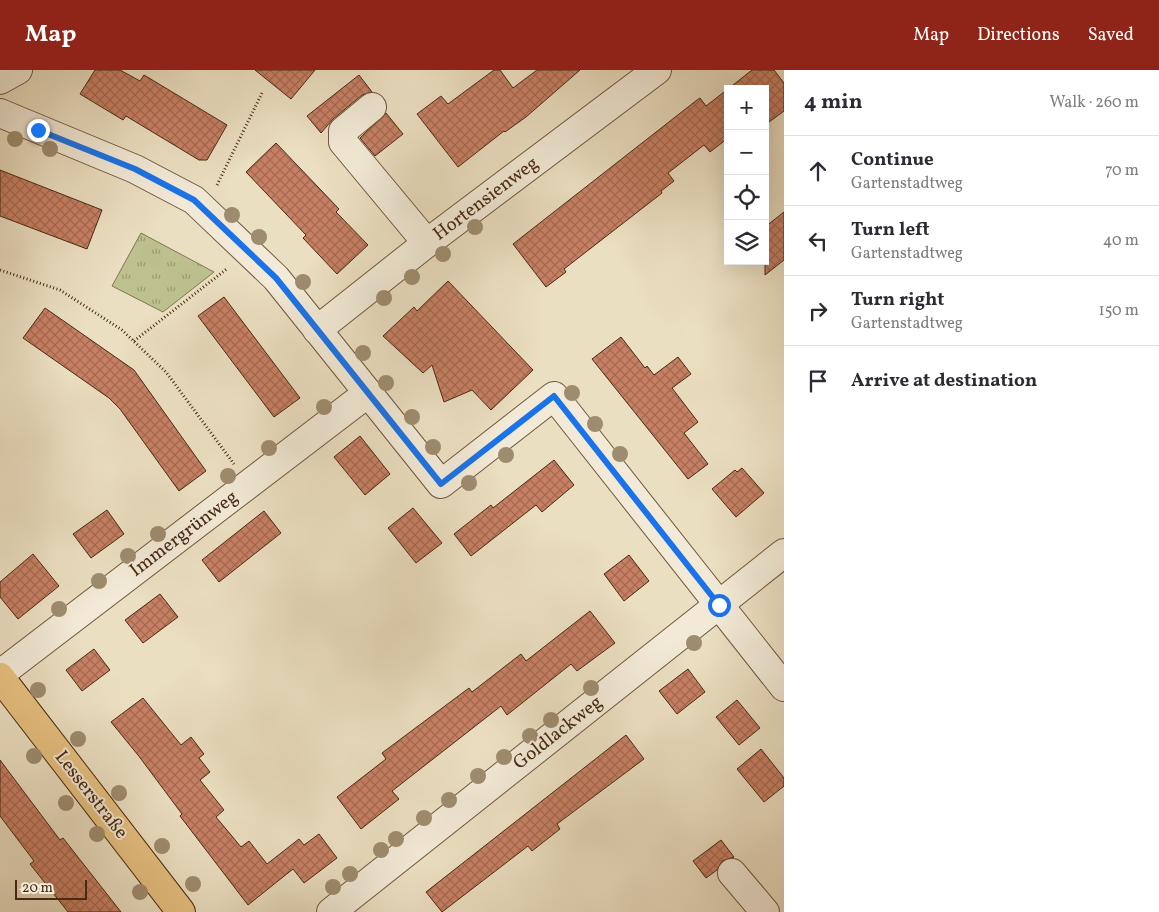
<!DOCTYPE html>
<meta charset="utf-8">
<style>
body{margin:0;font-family:Vollkorn,serif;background:#f7f7f7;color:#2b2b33}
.controls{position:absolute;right:15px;top:15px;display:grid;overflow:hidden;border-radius:0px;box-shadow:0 5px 20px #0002}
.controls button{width:45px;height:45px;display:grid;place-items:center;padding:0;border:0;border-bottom:1px solid #e1e1e2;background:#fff;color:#2b2b33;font:25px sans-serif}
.scale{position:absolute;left:15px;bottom:12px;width:72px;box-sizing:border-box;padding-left:5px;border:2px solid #482a12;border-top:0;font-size:14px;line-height:18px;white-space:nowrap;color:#482a12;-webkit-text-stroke:4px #f2ead7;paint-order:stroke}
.stop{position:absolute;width:15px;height:15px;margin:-11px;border:4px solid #1a73e8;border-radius:50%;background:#fff}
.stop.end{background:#1a73e8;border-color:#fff;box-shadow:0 1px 5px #0008}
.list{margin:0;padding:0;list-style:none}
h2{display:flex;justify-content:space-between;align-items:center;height:65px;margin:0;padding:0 20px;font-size:21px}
h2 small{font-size:16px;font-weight:400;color:#7c7c81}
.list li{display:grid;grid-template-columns:32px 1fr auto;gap:15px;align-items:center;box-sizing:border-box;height:70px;padding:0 20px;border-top:1px solid #e1e1e2}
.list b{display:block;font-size:19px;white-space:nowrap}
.list p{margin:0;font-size:16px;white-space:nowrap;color:#7c7c81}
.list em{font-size:16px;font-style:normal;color:#7c7c81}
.icon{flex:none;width:28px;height:28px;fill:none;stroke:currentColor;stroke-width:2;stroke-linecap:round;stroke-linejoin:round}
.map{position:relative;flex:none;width:784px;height:842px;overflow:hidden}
header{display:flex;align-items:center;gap:30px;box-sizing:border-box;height:70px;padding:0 25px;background:#8f2418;color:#fff}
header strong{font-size:24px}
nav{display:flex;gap:28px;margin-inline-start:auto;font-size:18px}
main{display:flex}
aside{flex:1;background:#fff}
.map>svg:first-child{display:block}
</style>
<header>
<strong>Map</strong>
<nav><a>Map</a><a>Directions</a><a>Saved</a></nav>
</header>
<main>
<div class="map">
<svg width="784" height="842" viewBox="0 0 784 842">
<defs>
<pattern id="grass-tufts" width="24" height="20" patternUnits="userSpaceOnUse" patternTransform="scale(1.25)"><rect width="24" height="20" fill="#bdc08f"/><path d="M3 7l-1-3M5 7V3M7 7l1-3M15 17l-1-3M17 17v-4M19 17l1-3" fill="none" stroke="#9c9c73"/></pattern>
<pattern id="building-cross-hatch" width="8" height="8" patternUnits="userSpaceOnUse" patternTransform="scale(1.25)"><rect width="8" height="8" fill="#c88065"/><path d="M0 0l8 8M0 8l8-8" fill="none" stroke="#a46952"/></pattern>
</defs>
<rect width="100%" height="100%" fill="#ebdfc1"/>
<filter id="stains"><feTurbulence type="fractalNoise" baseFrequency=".004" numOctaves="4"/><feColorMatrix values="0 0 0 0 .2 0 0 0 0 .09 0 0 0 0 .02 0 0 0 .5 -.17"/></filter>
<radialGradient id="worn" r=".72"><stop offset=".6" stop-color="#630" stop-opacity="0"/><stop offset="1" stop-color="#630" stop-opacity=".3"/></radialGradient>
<!-- grass -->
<polygon fill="url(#grass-tufts)" stroke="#827550" points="141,163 214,202 163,242 112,216"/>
<!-- building -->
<g fill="url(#building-cross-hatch)" stroke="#482a12">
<polygon points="95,0 120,0 140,11 144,5 227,55 207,90 199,90 126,46 123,50 80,24"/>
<polygon points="255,0 315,0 291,29"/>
<polygon points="494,0 500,0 513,18 537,0 580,0 526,47 505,62 504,61 458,97 417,44 441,26 448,34"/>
<polygon points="752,0 774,0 784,13 784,41 765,55 765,19 728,19"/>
<polygon points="359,5 372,22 362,25 333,49 321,63 307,46"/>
<polygon points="728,19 728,68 710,82 704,75 668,103 674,111 661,121 662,123 564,199 566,202 546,217 513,174 697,30 700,28 706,36"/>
<polygon points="386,43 403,64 375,86 360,68"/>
<polygon points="276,73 339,139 336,142 368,175 337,204 303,168 306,165 246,102"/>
<polygon points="0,100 102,140 87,179 0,146"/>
<polygon points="784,142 784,190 765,205 765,157"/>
<polygon points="448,211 533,300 491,340 472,320 444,332 432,295 423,303 383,266 414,237 417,241"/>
<polygon points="224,227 300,328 274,347 198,246"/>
<polygon points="45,238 134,300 206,401 179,421 120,339 109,328 23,268"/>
<polygon points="621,267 645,298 647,296 654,305 678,287 691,304 672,318 698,352 684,363 708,394 688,409 592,289"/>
<polygon points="360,366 390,404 365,425 334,387"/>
<polygon points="554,390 574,415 542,442 536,435 471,486 454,464 491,435 493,438"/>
<polygon points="742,398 764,423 736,447 712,419 735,400 737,402"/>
<polygon points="413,438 442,473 416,493 388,458"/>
<polygon points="107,440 124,464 91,488 73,464"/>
<polygon points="264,441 281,463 219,512 202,490"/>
<polygon points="33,484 59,516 18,549 0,527 0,512"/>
<polygon points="629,485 649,511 624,531 604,504"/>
<polygon points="160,524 178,547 143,573 125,550"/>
<polygon points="590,541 615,573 577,601 571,594 507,645 501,636 392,721 399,729 361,759 337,727 386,689 382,683 469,618 472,622 521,584 526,591"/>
<polygon points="94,579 110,600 82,621 66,600"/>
<polygon points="688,599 705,622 677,644 659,621"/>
<polygon points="143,628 181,675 191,667 204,684 199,688 210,702 200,710 224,740 216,747 241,777 249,771 267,794 299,769 304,775 319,764 337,788 304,813 293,799 248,835 180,746 182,744 138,685 111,652"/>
<polygon points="737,630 760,658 739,675 716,647"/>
<polygon points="626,665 644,689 557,754 560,759 532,781 528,776 442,842 426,822"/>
<polygon points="761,679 784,708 784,716 764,732 737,699"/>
<polygon points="0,690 60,770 63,768 121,842 68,842 30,794 34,791 0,746"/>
<polygon points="721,770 734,787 722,791 717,800 706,808 693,791"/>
</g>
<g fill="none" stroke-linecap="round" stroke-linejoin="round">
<!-- minor casing -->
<g stroke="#71573e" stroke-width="30">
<g id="minor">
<polyline points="0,10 18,0"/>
<polyline points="372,37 343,61 343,72 427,173"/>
<polyline points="0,43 135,99 194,130 276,208 441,414 554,326 784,617"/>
<polyline points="317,260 427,173 657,0"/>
<polyline points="0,604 368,323"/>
<polyline points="732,803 765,842"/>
<polyline points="331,842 784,483"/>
</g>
</g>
<!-- major casing -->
<g stroke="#482a12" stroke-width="30">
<polyline id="major" points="0,607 181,842"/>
</g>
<!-- path -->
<g stroke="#482a12" stroke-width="3" stroke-dasharray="1 2.5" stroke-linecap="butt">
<polyline points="217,115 262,23"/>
<polyline points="0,200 60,220 122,260 166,302 234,394"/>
<polyline points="134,271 228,198"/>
</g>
<!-- minor -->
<use href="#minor" stroke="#f2ead7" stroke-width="28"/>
<!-- major -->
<use href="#major" stroke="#e6c080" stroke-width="28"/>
</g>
<!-- trees -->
<g fill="#9e8c6e">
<circle cx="15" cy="69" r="8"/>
<circle cx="50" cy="79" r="8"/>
<circle cx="232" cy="145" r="8"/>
<circle cx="475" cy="157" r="8"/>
<circle cx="259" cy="167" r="8"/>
<circle cx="443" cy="184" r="8"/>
<circle cx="412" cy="207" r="8"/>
<circle cx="303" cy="212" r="8"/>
<circle cx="384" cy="228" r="8"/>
<circle cx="363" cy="283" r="8"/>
<circle cx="386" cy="313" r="8"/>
<circle cx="572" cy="323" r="8"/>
<circle cx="324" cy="337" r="8"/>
<circle cx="412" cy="347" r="8"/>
<circle cx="595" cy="354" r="8"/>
<circle cx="433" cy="377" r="8"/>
<circle cx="269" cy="378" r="8"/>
<circle cx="620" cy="384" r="8"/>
<circle cx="506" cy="385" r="8"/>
<circle cx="228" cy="406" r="8"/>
<circle cx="469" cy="413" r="8"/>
<circle cx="158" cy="464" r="8"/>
<circle cx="128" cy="486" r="8"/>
<circle cx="99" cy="511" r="8"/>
<circle cx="59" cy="539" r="8"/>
<circle cx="694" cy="573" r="8"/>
<circle cx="591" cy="618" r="8"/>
<circle cx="38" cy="620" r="8"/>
<circle cx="551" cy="650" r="8"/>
<circle cx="530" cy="666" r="8"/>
<circle cx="78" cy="669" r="8"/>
<circle cx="34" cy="686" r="8"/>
<circle cx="504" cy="687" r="8"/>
<circle cx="478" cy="706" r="8"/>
<circle cx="119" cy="723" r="8"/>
<circle cx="449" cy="730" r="8"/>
<circle cx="66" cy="733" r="8"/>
<circle cx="424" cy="748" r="8"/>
<circle cx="97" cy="764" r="8"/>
<circle cx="396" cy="769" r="8"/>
<circle cx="162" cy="776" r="8"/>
<circle cx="381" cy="780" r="8"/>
<circle cx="350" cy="804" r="8"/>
<circle cx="193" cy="814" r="8"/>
<circle cx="333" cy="817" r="8"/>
<circle cx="140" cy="822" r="8"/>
</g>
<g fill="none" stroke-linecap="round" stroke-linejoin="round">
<!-- route -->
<polyline stroke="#1a73e8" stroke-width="6" points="38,60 135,99 194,130 276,208 441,414 554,326 719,535"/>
</g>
<g text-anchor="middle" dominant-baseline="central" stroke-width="4" stroke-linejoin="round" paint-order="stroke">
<!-- street labels -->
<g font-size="19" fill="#482a12" stroke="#f2ead7">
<text transform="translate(486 129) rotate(-37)">Hortensienweg</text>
<text transform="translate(184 464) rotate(-37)">Immergrünweg</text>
<text transform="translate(558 663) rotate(-38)">Goldlackweg</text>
<text transform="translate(91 725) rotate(52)">Lesserstraße</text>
</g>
</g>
<rect width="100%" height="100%" filter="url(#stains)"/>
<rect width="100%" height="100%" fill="url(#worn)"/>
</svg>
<div class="controls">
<button>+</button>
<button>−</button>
<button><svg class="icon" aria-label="locate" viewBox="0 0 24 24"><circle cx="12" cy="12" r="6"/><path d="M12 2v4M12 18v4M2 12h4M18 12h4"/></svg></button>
<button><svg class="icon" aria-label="layers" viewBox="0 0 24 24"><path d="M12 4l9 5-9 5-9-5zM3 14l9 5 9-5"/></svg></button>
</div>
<div class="scale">20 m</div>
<div class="stop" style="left:719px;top:535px"></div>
<div class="stop end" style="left:38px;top:60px"></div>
</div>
<aside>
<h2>4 min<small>Walk · 260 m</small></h2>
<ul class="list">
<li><svg class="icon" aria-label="ahead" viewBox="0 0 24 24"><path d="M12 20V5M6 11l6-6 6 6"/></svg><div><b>Continue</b><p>Gartenstadtweg</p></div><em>70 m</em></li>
<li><svg class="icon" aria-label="left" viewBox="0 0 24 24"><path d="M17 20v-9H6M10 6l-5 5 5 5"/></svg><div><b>Turn left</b><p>Gartenstadtweg</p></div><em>40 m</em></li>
<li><svg class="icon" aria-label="right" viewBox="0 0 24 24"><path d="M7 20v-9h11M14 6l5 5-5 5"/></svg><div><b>Turn right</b><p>Gartenstadtweg</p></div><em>150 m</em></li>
<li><svg class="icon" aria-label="arrive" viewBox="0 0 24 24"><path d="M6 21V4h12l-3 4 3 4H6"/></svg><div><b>Arrive at destination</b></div></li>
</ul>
</aside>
</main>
